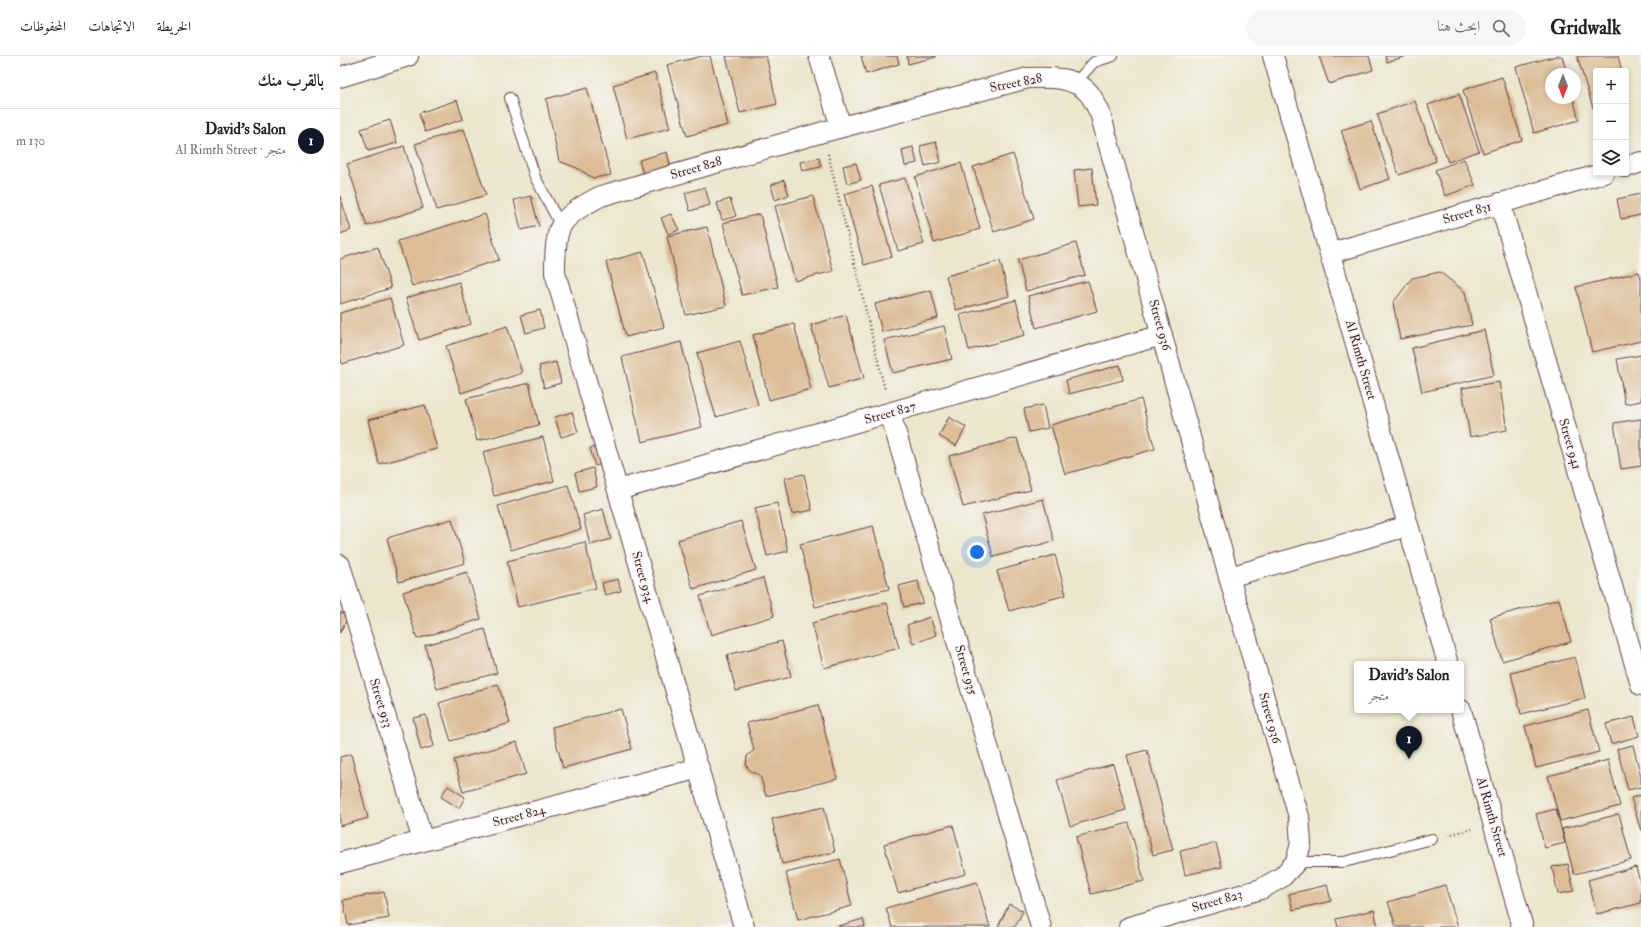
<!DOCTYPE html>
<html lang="ar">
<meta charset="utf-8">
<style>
body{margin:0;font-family:"IM FELL Double Pica",Amiri,serif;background:#f6f6f6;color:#222;direction:rtl}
.controls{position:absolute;right:12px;top:12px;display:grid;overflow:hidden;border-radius:4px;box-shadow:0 2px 6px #0003}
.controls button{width:36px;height:36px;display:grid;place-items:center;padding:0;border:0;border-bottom:1px solid #e0e0e0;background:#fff;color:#222;font:20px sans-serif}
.compass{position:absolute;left:1205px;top:12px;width:36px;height:36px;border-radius:50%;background:#fff;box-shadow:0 2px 6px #0003;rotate:180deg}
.you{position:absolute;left:637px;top:496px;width:14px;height:14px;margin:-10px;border:3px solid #fff;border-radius:50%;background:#1a73e8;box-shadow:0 0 0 6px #1a73e833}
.badge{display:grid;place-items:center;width:26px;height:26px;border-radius:50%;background:#111827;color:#fff;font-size:13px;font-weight:700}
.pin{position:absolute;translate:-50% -33px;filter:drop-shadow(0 1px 2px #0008)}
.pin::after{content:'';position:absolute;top:21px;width:14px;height:12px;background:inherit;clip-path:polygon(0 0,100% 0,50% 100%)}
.popup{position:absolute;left:1014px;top:605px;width:110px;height:52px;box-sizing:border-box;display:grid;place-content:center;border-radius:4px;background:#fff;filter:drop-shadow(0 1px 3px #0005);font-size:13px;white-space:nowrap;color:#767676}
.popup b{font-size:15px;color:#222}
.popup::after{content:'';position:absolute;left:50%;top:100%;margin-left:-8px;border:8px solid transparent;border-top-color:#fff}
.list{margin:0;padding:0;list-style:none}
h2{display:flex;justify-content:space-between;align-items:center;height:52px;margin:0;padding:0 16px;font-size:17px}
h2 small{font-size:13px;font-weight:400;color:#767676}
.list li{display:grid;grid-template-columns:26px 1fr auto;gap:12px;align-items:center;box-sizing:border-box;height:64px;padding:0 16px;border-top:1px solid #e0e0e0}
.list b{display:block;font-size:15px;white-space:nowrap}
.list p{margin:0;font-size:13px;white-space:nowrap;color:#767676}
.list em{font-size:13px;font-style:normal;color:#767676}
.icon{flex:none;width:22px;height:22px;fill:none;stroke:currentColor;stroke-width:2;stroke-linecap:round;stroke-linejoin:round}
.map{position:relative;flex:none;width:1301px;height:871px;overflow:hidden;direction:ltr}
header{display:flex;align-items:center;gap:24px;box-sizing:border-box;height:56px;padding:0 20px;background:#fff;border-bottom:1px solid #e0e0e0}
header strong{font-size:19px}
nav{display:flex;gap:22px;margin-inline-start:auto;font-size:14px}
.search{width:280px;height:36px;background:#f6f6f6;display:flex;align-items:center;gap:10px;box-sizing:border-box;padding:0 14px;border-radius:22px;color:#767676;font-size:15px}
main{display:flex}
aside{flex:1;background:#fff}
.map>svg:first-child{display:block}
</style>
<header>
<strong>Gridwalk</strong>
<div class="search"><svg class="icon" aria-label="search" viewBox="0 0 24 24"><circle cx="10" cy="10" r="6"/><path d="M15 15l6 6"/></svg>ابحث هنا</div>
<nav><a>الخريطة</a><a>الاتجاهات</a><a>المحفوظات</a></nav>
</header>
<main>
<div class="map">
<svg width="1301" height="871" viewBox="0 0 1301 871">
<rect width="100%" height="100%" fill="#f6f6f2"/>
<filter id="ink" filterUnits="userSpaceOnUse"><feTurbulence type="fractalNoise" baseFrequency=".025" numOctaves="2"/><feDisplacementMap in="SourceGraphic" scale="8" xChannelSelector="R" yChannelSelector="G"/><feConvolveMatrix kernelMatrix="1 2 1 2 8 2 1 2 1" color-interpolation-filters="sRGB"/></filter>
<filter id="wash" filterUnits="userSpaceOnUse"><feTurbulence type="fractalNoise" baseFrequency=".012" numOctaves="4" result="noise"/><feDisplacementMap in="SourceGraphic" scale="16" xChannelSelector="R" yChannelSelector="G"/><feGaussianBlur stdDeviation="0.9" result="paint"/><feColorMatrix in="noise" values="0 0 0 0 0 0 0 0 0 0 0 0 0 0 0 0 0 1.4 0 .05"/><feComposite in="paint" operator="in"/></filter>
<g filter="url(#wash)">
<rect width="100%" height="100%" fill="#ebe6cc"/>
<g id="blocks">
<!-- building -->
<g fill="#dcbd97">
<polygon points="362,0 370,0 388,69 347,80 327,9"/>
<polygon points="386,0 426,0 437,48 400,57"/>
<polygon points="521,0 557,0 559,8 526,18"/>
<polygon points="567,0 596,0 596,1 568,8"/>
<polygon points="979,0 1029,0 1033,14 989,28"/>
<polygon points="1045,0 1066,0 1047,6"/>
<polygon points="1216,0 1222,0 1227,18 1211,18 1211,42 1233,42 1239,64 1194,77 1176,11"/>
<polygon points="1237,0 1278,0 1282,15 1256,15 1256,52 1253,52"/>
<polygon points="315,17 330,72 287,83 273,29"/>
<polygon points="1162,21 1182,84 1143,97 1123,34"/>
<polygon points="247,32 271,119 253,122 237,112 219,105 206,43"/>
<polygon points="1119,38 1139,95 1108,106 1088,49"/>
<polygon points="117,44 123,63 85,76 79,57"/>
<polygon points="1075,45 1096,105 1059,119 1037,58"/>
<polygon points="50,64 57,87 28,95 21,73"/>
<polygon points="1031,65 1050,123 1020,133 1001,74"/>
<polygon points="124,73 146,139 97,154 75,88"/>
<polygon points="596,86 601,106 585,110 580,90"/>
<polygon points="64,90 83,152 27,170 7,108"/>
<polygon points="573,91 577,107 565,110 562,94"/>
<polygon points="327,96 331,113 304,121 299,104"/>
<polygon points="673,98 694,163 654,176 633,111"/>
<polygon points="479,102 481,111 462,115 460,106"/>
<polygon points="1124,103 1135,129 1105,140 1095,114"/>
<polygon points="516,107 521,124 507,128 503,110"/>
<polygon points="621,107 640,173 594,187 575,121"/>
<polygon points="752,112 756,149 738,151 734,114"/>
<polygon points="565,122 584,188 558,195 539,129"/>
<polygon points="444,124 449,139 435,144 431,129"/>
<polygon points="532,130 552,201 524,209 504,138"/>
<polygon points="365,131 370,149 350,155 345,137"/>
<polygon points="1301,138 1301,159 1281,163 1277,143"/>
<polygon points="0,140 11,174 0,178"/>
<polygon points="191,140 199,170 181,174 174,144"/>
<polygon points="473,140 493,215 455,225 435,150"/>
<polygon points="390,143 396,160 382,164 377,147"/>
<polygon points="145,158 159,204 72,230 58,185"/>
<polygon points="331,158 339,174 328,178 321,162"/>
<polygon points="420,158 438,231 402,239 383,167"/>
<polygon points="367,171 386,250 346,259 327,180"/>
<polygon points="736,187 745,219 686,235 678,204"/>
<polygon points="38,191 51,232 0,248 0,203"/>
<polygon points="303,196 324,271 286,281 266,206"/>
<polygon points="660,205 669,240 616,254 606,220"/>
<polygon points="1100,216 1125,236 1132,269 1060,283 1053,247 1072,222"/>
<polygon points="1299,216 1301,223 1301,285 1252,296 1236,231"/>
<polygon points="748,225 757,255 696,272 688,240"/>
<polygon points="119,226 131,268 79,284 66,242"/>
<polygon points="591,234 598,262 542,276 535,248"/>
<polygon points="50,242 64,289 2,308 0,299 0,257"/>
<polygon points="676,244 685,279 629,294 620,259"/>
<polygon points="200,254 204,272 186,277 181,259"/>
<polygon points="506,259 524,322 489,332 471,269"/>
<polygon points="454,268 471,333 429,344 413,279"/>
<polygon points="167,270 182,317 121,337 106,290"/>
<polygon points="604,270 612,303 553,317 544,284"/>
<polygon points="1144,274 1154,319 1082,336 1072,292"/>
<polygon points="400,285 418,349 376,361 357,297"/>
<polygon points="341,286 362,371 302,386 282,301"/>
<polygon points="1301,299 1301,345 1285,348 1277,303"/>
<polygon points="216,306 221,327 204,332 199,310"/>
<polygon points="780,309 783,324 729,338 726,324"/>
<polygon points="1159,326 1167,374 1130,381 1122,332"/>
<polygon points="189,327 199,369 137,385 126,343"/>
<polygon points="801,343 815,393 725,418 711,369"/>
<polygon points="85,349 97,393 39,408 28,364"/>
<polygon points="703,349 708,372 689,376 684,353"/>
<polygon points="232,356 238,376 221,381 215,361"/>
<polygon points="609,361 626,371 616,390 599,380"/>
<polygon points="1301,363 1301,410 1281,413 1274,367"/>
<polygon points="203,381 214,425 154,440 143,396"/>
<polygon points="677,382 691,434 623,451 609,400"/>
<polygon points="260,389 265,407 255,410 250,392"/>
<polygon points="253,412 257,431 239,435 235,417"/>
<polygon points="464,418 472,454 452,458 445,422"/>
<polygon points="228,429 241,473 171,494 158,450"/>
<polygon points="703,443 714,485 653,501 642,459"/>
<polygon points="437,447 448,495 427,500 415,452"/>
<polygon points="263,453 271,483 250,489 243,459"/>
<polygon points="112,463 125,507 59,526 47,482"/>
<polygon points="401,465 416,514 353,533 338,484"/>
<polygon points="533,470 549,533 475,551 460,488"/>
<polygon points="245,486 256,532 178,551 167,505"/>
<polygon points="715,499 726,539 669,555 657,515"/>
<polygon points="127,516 141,563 77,583 63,536"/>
<polygon points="423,522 434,560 371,579 360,540"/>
<polygon points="278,523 281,535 265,539 262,527"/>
<polygon points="578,525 583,547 564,551 559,530"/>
<polygon points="1219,543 1231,586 1162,605 1150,562"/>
<polygon points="547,547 559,592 484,612 472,567"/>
<polygon points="0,556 8,560 0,577"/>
<polygon points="590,561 596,579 573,588 567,569"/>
<polygon points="145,573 157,617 97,633 85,589"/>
<polygon points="442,585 451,621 396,635 387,599"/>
<polygon points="1235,601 1245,642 1181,658 1171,617"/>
<polygon points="158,628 170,667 111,685 99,647"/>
<polygon points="478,649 497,723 426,740 420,719 412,716 406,710 407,700 414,694 407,667"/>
<polygon points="281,653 292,693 223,712 212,671"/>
<polygon points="1248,654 1259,696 1196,712 1185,670"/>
<polygon points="86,659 94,690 81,694 73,662"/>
<polygon points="1294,661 1299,680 1271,688 1266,668"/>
<polygon points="177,686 186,718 123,736 114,704"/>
<polygon points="1293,689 1301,721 1301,731 1288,734 1277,693"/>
<polygon points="807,694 833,794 813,799 787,699"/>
<polygon points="11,698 28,762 0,770 0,701"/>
<polygon points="1268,704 1280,750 1220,765 1208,720"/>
<polygon points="773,708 786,754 730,770 717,724"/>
<polygon points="108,730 125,741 119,752 101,741"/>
<polygon points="1301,739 1301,775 1291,742"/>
<polygon points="484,751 495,796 442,808 432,763"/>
<polygon points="1216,753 1225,787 1205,792 1196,758"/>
<polygon points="1279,758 1291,804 1234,818 1222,773"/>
<polygon points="789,767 804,825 751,838 736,781"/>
<polygon points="613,769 626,818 558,837 544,788"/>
<polygon points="876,787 882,811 845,819 840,795"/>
<polygon points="500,803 512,850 458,864 446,817"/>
<polygon points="1228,808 1234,835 1218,838 1212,811"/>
<polygon points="1296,811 1301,830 1301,847 1257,858 1248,824"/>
<polygon points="637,826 650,871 552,871 546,852"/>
<polygon points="987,829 991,845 953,854 949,838"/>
<polygon points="1105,829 1118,871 1056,871 1048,846"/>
<polygon points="44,836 49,862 8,869 3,844"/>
<polygon points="669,848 683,855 675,871 658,871"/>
<polygon points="1034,854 1038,871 998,871 996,863"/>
<polygon points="523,863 525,871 495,871"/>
</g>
</g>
</g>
<g filter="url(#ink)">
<use href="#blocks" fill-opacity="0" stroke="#623d43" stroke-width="1"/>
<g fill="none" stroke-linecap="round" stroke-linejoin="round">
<!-- service casing -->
<g stroke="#623d43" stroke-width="12">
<g id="service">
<polyline points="735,27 754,6 773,0"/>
<polyline points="170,42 195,121 221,170"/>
<polyline points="956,806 1004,806 1092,783"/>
</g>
</g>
<!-- minor casing -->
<g stroke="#623d43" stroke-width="22">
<g id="minor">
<polyline points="479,0 501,71"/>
<polyline points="933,0 1108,608"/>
<polyline points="0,21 68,0"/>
<polyline points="1286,111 1301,106"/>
<polyline points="1160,147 1301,629"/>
<polyline points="991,197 1264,117"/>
<polyline points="550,357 701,871"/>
<polyline points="278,434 822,279"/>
<polyline points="0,509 83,785"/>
<polyline points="889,521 1068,470"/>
<polyline points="1121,654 1182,868 1181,871"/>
<polyline points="0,807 359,712"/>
<path d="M404 871 215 217C215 204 215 181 221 170 227 158 249 146 261 140L483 76 688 22C710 21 737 20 751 40 754 45 757 51 760 57L889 521 959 761 961 787 956 806 942 821 921 833 789 871"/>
</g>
</g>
<!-- path -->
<g stroke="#623d43" stroke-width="2.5" stroke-dasharray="1 3" stroke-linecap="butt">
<polyline points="488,98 545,334"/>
<polyline points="1108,779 1132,773"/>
</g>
<!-- service -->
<use href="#service" stroke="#fff" stroke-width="10"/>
<!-- minor -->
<use href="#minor" stroke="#fff" stroke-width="20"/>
</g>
</g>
<g text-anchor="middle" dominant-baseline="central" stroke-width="3" stroke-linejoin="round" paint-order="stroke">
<!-- street labels -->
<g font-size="13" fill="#4a1f2b" stroke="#f6f6f2">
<text transform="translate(676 27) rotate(-11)">Street 828</text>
<text transform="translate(356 112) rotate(-16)">Street 828</text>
<text transform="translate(1127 157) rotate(-16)">Street 831</text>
<text transform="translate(820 269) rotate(74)">Street 936</text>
<text transform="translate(1021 304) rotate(74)">Al Rimth Street</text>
<text transform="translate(550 357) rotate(-16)">Street 827</text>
<text transform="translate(1230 388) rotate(74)">Street 941</text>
<text transform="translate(303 521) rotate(74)">Street 934</text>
<text transform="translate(626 614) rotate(74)">Street 935</text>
<text transform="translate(41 647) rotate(73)">Street 933</text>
<text transform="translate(930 662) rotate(74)">Street 936</text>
<text transform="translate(179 760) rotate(-15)">Street 824</text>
<text transform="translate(1152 761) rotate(74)">Al Rimth Street</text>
<text transform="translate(877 845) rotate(-16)">Street 823</text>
</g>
</g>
</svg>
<div class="controls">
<button>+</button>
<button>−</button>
<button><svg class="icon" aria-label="layers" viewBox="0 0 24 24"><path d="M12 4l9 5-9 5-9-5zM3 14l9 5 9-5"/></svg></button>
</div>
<svg class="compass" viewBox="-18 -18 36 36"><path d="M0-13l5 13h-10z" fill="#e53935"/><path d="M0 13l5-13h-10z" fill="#767676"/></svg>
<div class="you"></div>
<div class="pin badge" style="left:1069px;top:703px">1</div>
<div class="popup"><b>David’s Salon</b>متجر</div>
</div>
<aside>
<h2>بالقرب منك<small></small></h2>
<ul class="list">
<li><span class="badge">1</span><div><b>David’s Salon</b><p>متجر · Al Rimth Street</p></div><em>130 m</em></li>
</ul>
</aside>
</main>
